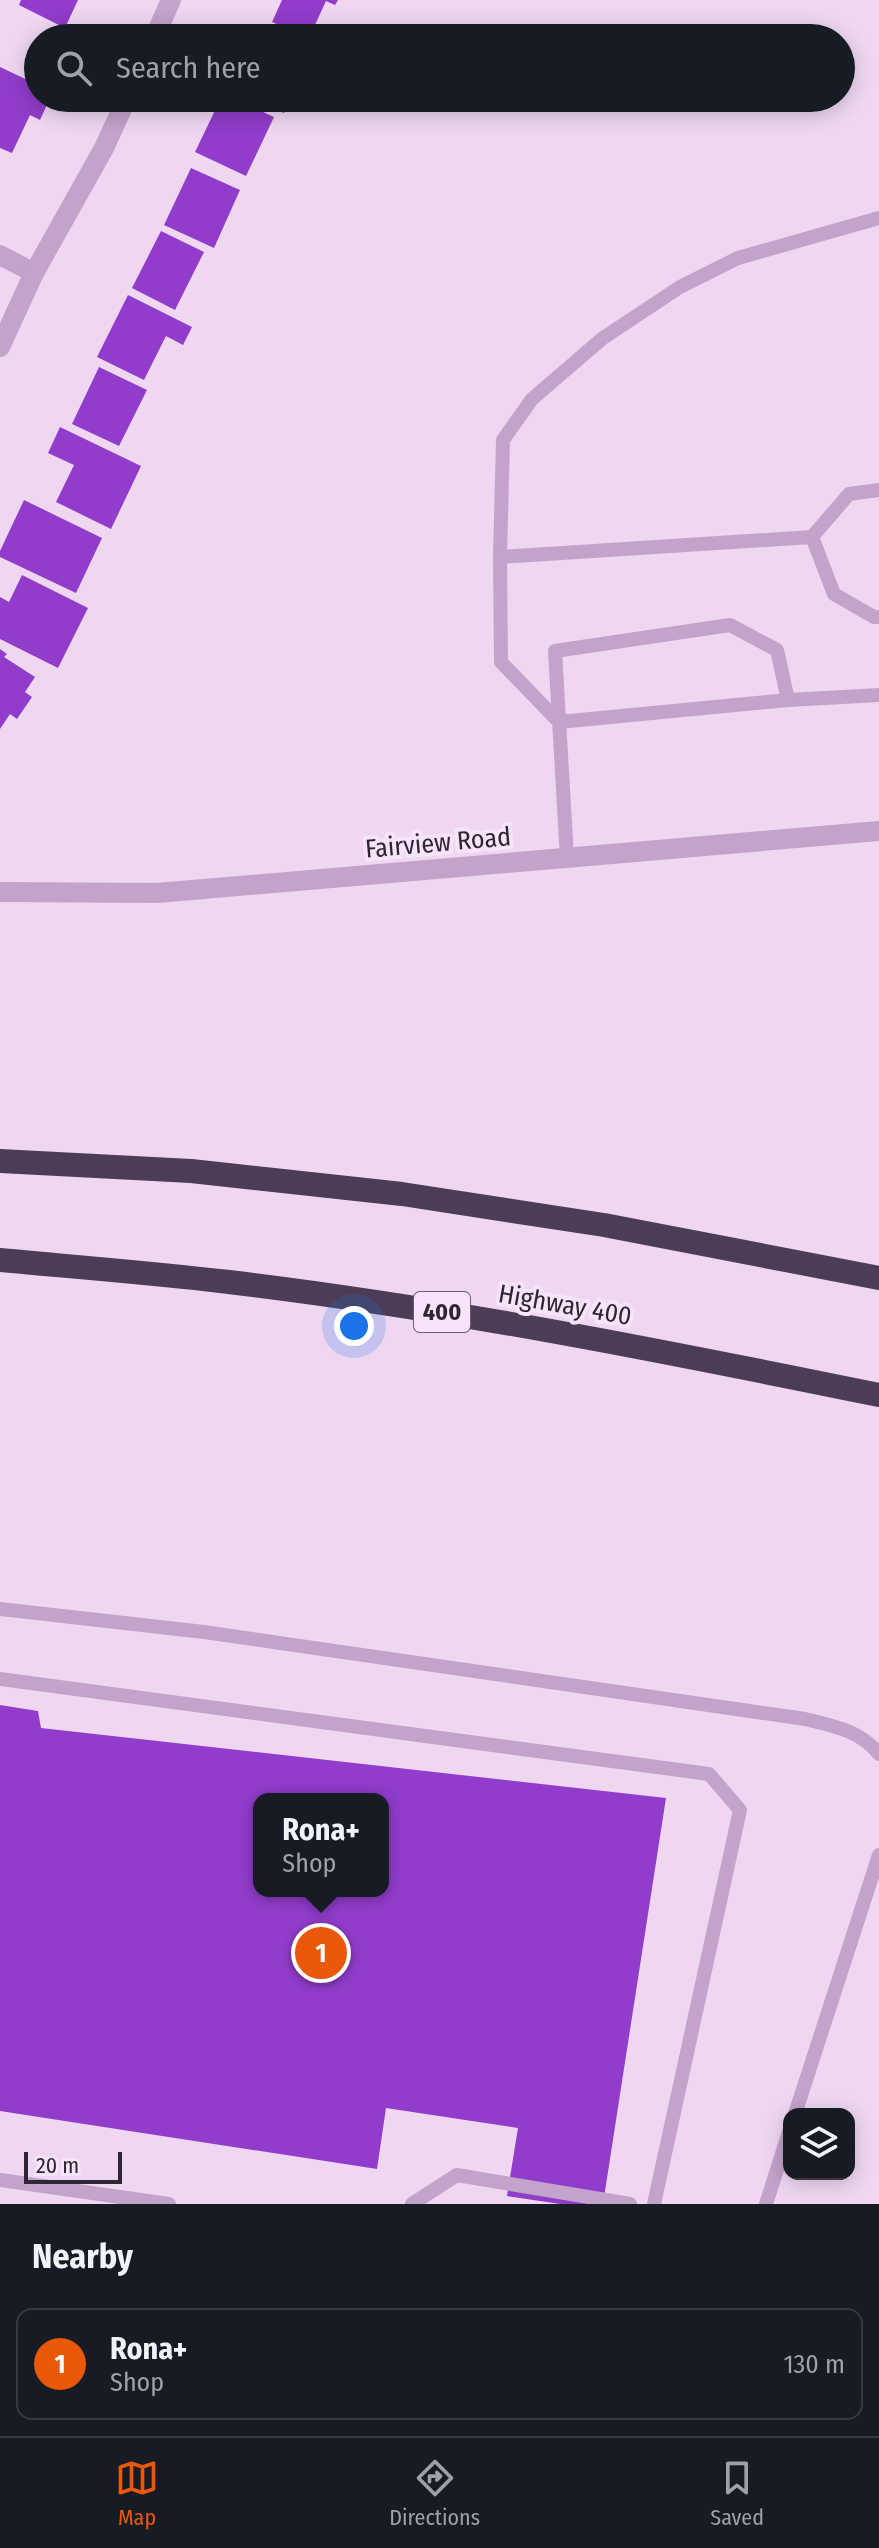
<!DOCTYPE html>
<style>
body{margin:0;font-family:"Fira Sans Condensed",sans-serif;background:#20242c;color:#f1f3f6}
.controls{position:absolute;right:24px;bottom:24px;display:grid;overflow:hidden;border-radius:16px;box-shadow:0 4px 20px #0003}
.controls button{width:72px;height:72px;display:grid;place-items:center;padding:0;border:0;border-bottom:2px solid #363941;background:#171b24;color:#f1f3f6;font:40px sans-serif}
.scale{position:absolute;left:24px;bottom:20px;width:98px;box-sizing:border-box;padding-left:8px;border:4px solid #302535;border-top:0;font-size:22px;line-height:28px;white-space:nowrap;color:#302535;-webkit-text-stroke:6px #f7e4fa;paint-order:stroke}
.you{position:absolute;left:354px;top:1326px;width:28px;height:28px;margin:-20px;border:6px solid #fff;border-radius:50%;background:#1a73e8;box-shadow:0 0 0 12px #1a73e833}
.badge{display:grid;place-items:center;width:52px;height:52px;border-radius:50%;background:#ea580c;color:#fff;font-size:26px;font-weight:700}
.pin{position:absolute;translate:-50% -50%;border:4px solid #fff;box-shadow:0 2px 8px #0006}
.popup{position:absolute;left:253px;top:1793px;width:136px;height:104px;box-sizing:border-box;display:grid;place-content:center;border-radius:16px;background:#171b24;filter:drop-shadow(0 2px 6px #0005);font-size:26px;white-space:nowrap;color:#9ea1a6}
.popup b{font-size:30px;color:#f1f3f6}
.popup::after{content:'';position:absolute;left:50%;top:100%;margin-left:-16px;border:16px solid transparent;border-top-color:#171b24}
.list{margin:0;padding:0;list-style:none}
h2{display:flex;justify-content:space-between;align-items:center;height:104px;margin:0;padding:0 32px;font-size:34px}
h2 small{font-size:26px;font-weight:400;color:#9ea1a6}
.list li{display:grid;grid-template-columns:52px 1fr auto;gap:24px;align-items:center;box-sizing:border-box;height:112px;margin:0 16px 16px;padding:0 16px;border:2px solid #363941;border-radius:16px}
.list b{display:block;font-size:30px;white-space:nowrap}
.list p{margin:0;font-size:26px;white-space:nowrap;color:#9ea1a6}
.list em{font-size:26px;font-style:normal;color:#9ea1a6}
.icon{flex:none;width:44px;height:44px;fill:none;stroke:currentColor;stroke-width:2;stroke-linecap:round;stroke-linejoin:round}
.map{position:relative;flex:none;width:879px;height:2204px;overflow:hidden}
.search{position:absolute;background:#171b24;box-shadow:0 4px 20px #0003;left:24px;right:24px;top:24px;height:88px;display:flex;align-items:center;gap:20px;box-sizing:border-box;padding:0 28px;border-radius:44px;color:#9ea1a6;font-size:30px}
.sheet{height:232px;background:#171b24}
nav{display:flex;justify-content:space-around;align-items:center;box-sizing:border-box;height:112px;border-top:2px solid #363941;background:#171b24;font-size:22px;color:#9ea1a6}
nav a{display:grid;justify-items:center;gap:4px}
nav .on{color:#ea580c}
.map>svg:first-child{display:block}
</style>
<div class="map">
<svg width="879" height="2204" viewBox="0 0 879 2204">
<rect width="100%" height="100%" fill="#efd7f2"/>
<!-- building -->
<g fill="#913ccb" fill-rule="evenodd">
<polygon points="21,0 78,0 65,28 19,5"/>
<polygon points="282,0 338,0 335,5 326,1 309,38 272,22"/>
<polygon points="0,67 38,85 38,98 50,98 40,120 30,115 12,153 0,148"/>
<polygon points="221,98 233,98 274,117 246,176 195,152"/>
<polygon points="252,98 291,98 284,113"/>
<polygon points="191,168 240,190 214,248 164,225"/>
<polygon points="161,231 204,252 175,310 132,288"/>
<polygon points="128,295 192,327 183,345 166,336 144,380 97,357"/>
<polygon points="99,367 147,390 119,446 72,424"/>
<polygon points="60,427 141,466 111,529 56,502 74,465 48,453"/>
<polygon points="24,500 102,538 76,593 0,557 0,551"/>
<polygon points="22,575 88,608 58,668 0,639 0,597 9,602"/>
<polygon points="0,649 7,654 4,657 35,677 25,692 32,697 17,719 10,714 0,729"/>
<path d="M0 1705 38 1711 41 1728 666 1798 603 2204H560L507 2196 518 2128 386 2108 377 2169 0 2111ZM259 1799H383V1891H259Z"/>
</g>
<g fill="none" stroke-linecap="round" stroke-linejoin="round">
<!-- service -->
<g stroke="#c3a3ca" stroke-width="14">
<polyline points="812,537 834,594 874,617 879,617"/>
<polyline points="500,557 503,440 532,399 603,338 680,287 738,258 879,218"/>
<polyline points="788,700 879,695"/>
<polyline points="567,858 555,651 730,625 777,650 788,700 559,722 501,662 500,557 812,537 849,494 879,490"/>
<path d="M0 1609 204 1632 805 1719C833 1726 860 1730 879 1754"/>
<polyline points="0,1679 709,1774 740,1810 654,2204"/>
<polyline points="795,2114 879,1855"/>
<polyline points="0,2180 169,2204"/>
<polyline points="412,2204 457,2175 630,2204"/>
<polyline points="766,2204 789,2132"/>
</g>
<!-- minor -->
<g stroke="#c3a3ca" stroke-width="20">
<polyline points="154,38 171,0"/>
<polyline points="0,255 34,273"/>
<polyline points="0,347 34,273 104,148 127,98"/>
</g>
<!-- tertiary -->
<polyline stroke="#c3a3ca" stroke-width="20" points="0,892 157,893 879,831"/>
<!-- motorway -->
<g stroke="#4d3c56" stroke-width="24">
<polyline points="0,1161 191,1171 402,1194 604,1225 879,1278"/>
<path d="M0 1260C76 1267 153 1273 229 1282 448 1308 663 1351 879 1395"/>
</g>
</g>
<g text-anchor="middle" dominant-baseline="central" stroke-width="8" stroke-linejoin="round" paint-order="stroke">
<!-- shield labels -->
<rect fill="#f7e4fa" stroke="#6c5e70" stroke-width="2" x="414" y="1292" width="56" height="40" rx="6"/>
<g font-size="24" font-weight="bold" fill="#302535">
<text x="442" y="1312">400</text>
</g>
<!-- street labels -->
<g font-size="26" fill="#302535" stroke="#f7e4fa">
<text transform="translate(438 843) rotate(-5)">Fairview Road</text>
<text transform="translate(565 1305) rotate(10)">Highway 400</text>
</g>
</g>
</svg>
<div class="controls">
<button><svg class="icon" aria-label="layers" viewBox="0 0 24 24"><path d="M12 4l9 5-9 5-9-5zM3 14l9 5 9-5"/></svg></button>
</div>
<div class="scale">20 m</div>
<div class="you"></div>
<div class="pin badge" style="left:321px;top:1953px">1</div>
<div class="popup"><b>Rona+</b>Shop</div>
<div class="search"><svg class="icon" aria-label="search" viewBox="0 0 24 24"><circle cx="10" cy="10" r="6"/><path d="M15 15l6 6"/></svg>Search here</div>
</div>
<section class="sheet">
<h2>Nearby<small></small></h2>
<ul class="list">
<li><span class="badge">1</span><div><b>Rona+</b><p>Shop</p></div><em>130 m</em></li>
</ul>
</section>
<nav>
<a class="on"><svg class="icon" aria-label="map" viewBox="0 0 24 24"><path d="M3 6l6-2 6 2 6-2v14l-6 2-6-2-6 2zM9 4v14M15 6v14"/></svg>Map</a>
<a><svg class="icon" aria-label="directions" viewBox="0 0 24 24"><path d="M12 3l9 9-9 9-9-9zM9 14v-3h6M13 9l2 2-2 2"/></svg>Directions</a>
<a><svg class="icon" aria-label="saved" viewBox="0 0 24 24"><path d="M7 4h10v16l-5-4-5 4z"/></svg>Saved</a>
</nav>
